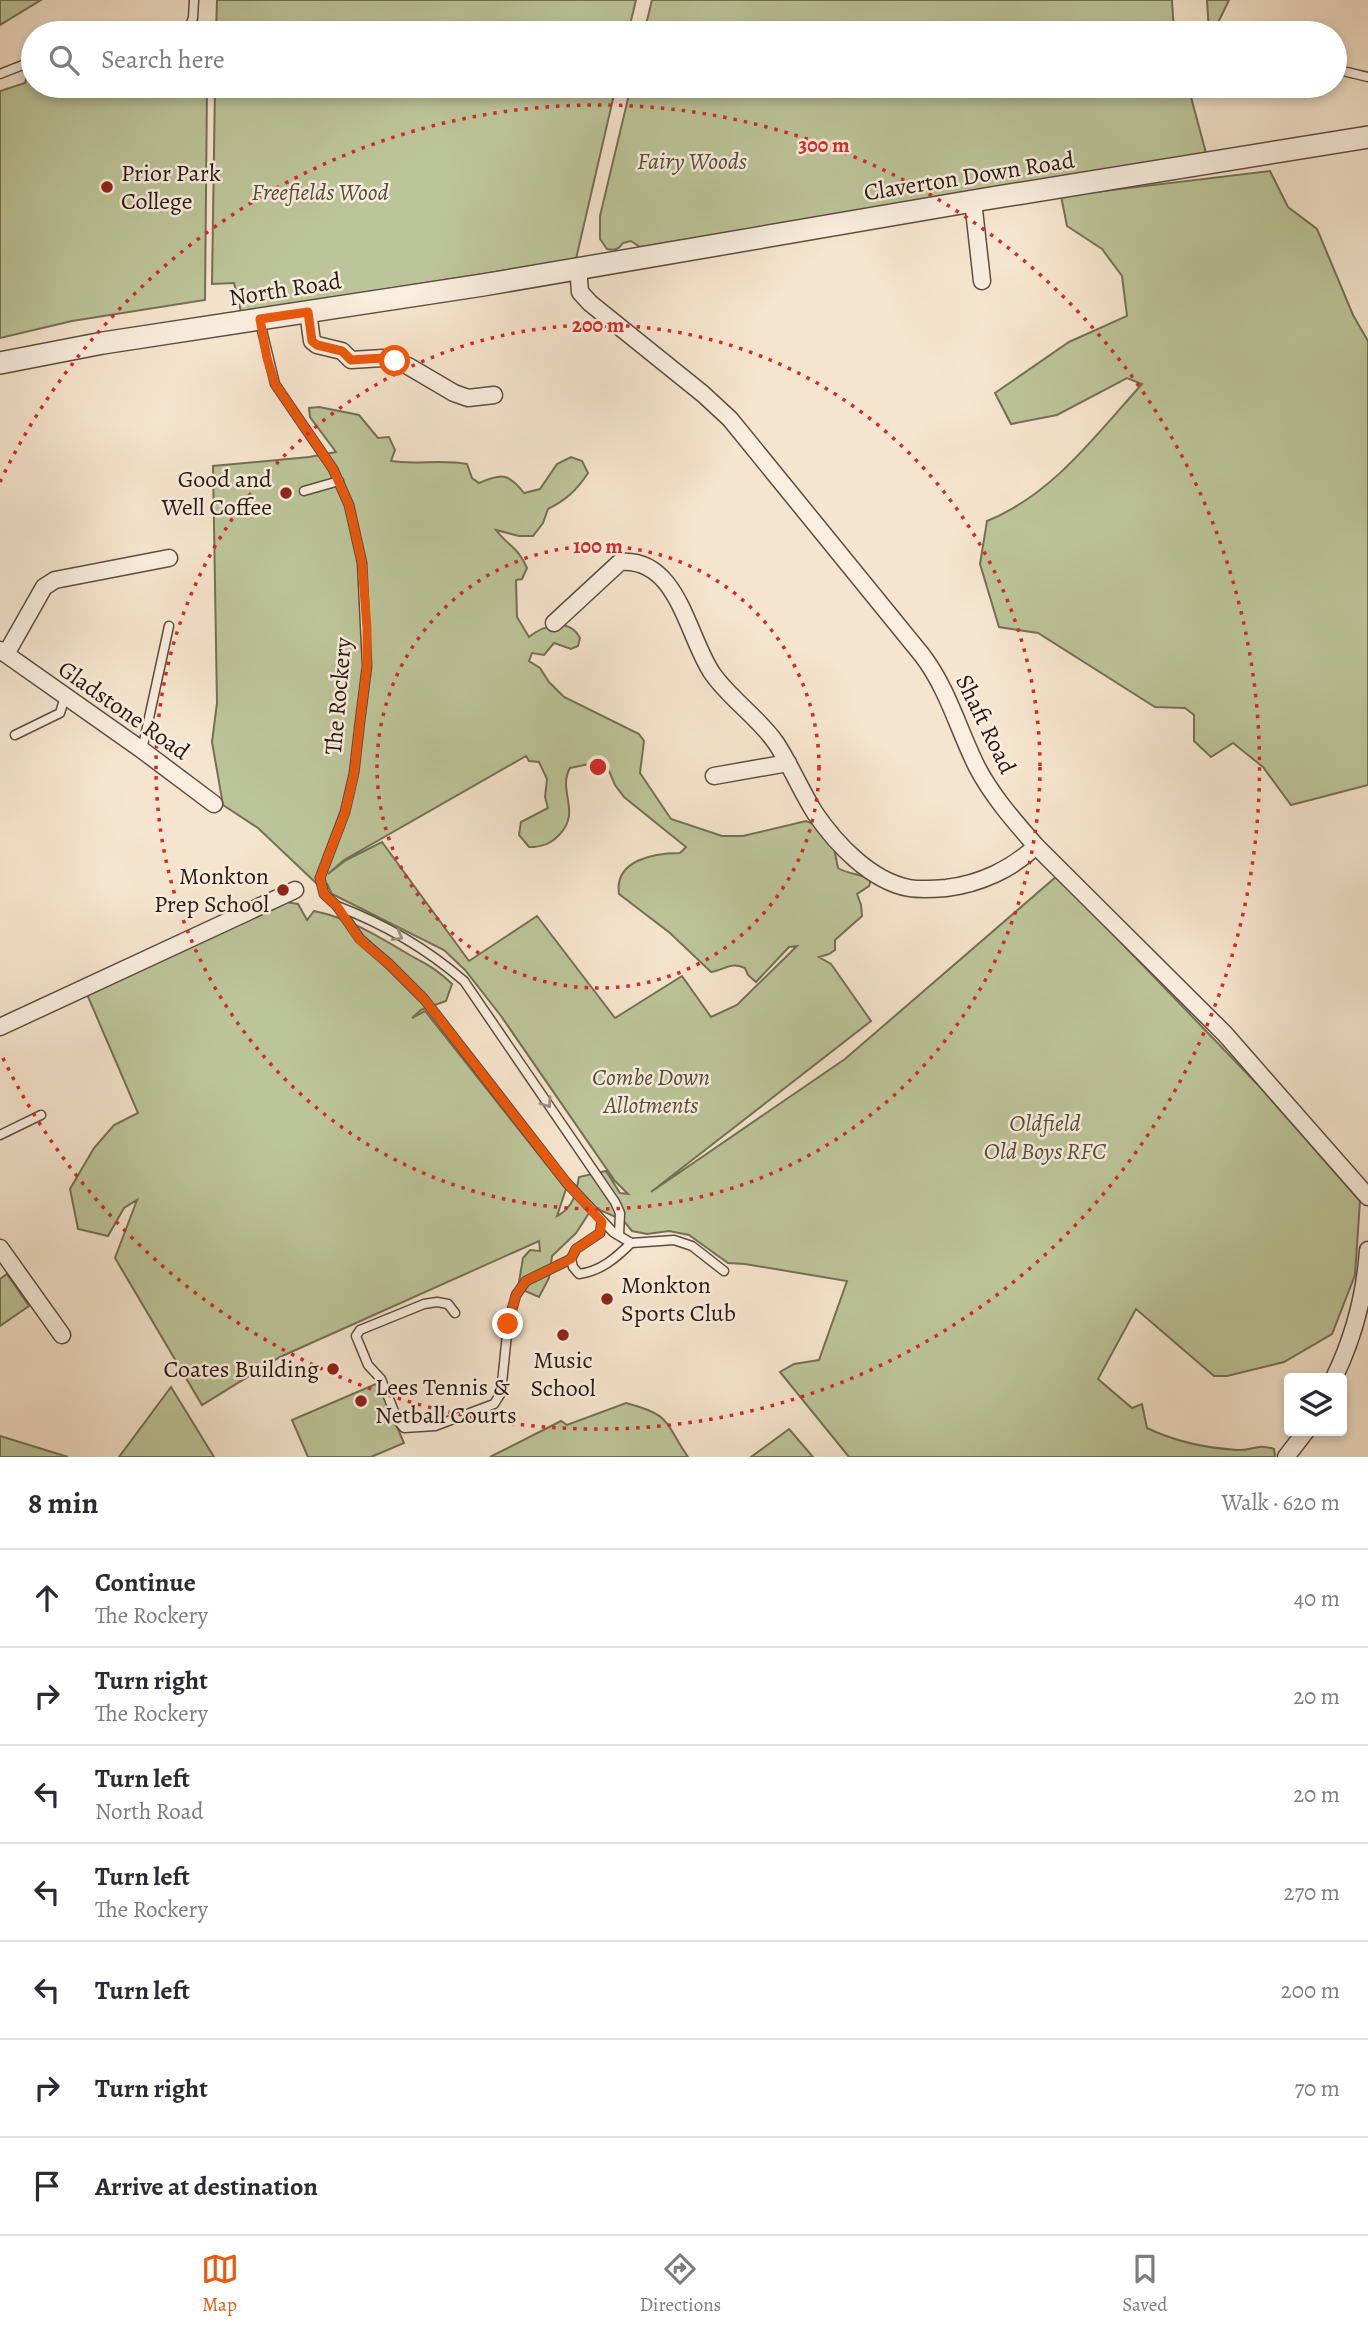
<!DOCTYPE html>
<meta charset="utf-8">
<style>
body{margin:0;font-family:Alegreya,serif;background:#f2f2f3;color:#2b2b33}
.controls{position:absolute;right:21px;bottom:21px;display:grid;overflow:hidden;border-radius:7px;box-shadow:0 4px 10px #0003}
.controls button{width:63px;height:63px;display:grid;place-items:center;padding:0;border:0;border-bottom:2px solid #e1e1e2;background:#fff;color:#2b2b33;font:35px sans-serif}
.stop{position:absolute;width:21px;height:21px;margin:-16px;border:5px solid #ea580c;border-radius:50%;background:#fff}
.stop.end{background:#ea580c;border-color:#fff;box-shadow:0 2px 7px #0008}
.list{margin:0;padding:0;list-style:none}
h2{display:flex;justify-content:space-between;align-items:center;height:91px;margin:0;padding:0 28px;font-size:30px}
h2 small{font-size:23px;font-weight:400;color:#7c7c81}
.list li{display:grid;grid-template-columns:46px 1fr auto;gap:21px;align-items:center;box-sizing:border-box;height:98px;padding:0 28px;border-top:2px solid #e1e1e2}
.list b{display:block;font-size:26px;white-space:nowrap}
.list p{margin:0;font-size:23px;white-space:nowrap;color:#7c7c81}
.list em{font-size:23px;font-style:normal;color:#7c7c81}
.icon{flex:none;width:38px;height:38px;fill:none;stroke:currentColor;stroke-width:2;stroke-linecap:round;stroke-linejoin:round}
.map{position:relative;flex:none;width:1368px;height:1457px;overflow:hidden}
.search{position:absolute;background:#fff;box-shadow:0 4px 10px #0003;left:21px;right:21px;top:21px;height:77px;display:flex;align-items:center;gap:18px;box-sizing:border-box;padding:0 24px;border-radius:38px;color:#7c7c81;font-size:26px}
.sheet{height:777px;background:#fff}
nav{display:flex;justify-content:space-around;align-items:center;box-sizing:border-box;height:98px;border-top:2px solid #e1e1e2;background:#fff;font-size:19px;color:#7c7c81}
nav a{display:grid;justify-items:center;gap:4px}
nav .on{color:#ea580c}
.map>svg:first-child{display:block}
</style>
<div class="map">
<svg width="1368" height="1457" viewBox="0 0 1368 1457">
<rect width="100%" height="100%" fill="#f6e5ce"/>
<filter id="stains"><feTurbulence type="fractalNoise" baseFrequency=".00286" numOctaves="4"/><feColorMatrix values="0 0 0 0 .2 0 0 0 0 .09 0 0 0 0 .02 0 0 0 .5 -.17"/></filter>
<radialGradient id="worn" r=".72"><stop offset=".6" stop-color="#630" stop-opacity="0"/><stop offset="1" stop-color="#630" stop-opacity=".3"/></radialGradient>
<!-- green -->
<g fill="#bcc599" stroke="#747056" stroke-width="2" fill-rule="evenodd">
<polygon points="0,0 41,0 0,25"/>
<polygon points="217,0 636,0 628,33 216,33"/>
<polygon points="652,0 1172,0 1174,33 644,33"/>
<polygon points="1207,0 1229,0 1213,33 1209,33"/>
<polygon points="33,68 33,86 207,86 205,300 72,321 0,338 0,91 25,83 29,71"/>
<polygon points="215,86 616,86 576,259 241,312 234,283 212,284"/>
<path d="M631 86H1188L1206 153 640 247 631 241 623 243C619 249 615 251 607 249L600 239V216Z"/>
<path d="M1270 171 1288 207 1317 229 1353 315 1368 341V785L1291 805 1263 767 1233 743 1211 757 1194 741V715L1185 708 1155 707 1038 633 999 627 980 564 987 521C1052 495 1096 435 1142 384L1127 378 1057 415 1011 424 995 393 1069 342 1127 316 1122 276 1102 249 1067 226 1061 196Z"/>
<path d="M319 407 359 415 378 438 389 437 395 450 391 461C416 465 442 459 467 464L472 478 479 483C502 473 508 473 524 493L540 489 557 464 571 457 582 461 588 473C577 490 566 500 548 509L543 523 533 536H519L496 530C509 547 518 547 527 568L522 579 516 580 517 617 529 637C544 625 569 617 580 638L578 646 571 649 554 643 544 655 532 653 529 661 540 668 549 682 564 697 639 734 644 741 640 773 671 819 722 836H743L806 821 819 826 833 843 838 868C850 875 860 873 871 880L869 886 857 894 861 905 862 916 835 940V950L829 954 819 957 831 964 871 1021 651 1192 845 1059 1057 876 1259 1086 1360 1201 1355 1275 1332 1334 1284 1362 1227 1376H1214L1136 1309 1098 1379 1132 1408 1142 1404 1147 1428C1176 1442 1205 1448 1237 1450 1254 1451 1256 1443 1274 1449L1275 1457H849L780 1372 794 1364 819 1360 847 1281 745 1264 728 1263 689 1235 669 1231 647 1234 632 1231 623 1220 593 1207 576 1233 552 1256 549 1278 539 1297 518 1288 523 1258 530 1250 540 1251 539 1241 280 1357 202 1405 115 1258 137 1200 124 1208 108 1236 78 1229 70 1189 94 1148 114 1125 138 1113 86 992 286 902 298 904 307 920 314 911C348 918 374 934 403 951 424 964 434 966 452 984L446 1001 421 1010 412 1018 425 1011 566 1189 557 1216C573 1208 576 1194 579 1177L606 1171 620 1193 628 1194 615 1181 501 1016 465 970 444 950 332 894 327 884 316 883 258 828 223 805 212 742 217 703 213 466 309 457 336 452 310 417 309 408ZM526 756 529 761 539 762 547 779 545 797 548 808 521 822 519 835 529 847C542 847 551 844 559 835 582 812 557 791 570 768L594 763 607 766 615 785 624 797 686 847 680 853C654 853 614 860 619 894L670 933 711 972C725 970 731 961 745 968L748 975 756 982 789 947 797 946 737 1005 711 1017 682 976 615 1018 537 916 469 961 382 842 346 860 328 874 344 860Z"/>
<polygon points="7,1274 29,1306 0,1326 0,1279"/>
<polygon points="378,1383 404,1443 371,1457 308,1457 292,1420"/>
<polygon points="171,1387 214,1457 119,1457"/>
<path d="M626 1403C672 1415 664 1422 688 1457H490L561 1421 567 1425Z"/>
<polygon points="789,1429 813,1457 751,1457"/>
<polygon points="0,1436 68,1457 0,1457"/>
</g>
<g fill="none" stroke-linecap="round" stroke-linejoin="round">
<!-- service casing -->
<g stroke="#5e4d42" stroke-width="11">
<g id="service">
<polyline points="180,33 188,30 193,18 194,0"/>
<polyline points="1347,72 1368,77"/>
<polyline points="0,74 33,61"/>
<polyline points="260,322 275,384 333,469 349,505 362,563 367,666 360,721 354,773 345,812 320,878 324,894 337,906 360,939 389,964 424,999 566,1182 613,1232 631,1243 674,1240 692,1246 724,1271"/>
<polyline points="304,491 339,481"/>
<polyline points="15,735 60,713 65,697"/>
<polyline points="142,750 169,626"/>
<path d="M337 906C382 923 427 949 464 981L615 1202 620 1213 619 1235"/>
<polyline points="0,1135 41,1115"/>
<path d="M602 1221 600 1233 576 1249 571 1259 573 1267 579 1274C601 1271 616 1258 631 1243"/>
<polyline points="455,1313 448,1304 437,1302 424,1304 360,1330 356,1336 368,1365 381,1379 398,1421 404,1428 435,1426 494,1404 501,1393 508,1324 516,1295 526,1281 571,1259"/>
</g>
</g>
<!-- minor casing -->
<g stroke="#5e4d42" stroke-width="19">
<g id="minor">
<polyline points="973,201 982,281"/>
<path d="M578 267 580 292 590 303 703 394 730 419 922 655C948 689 958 729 977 767 992 796 1015 822 1036 846L1225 1034 1368 1197"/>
<polyline points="308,312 312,341 317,345 342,351 351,360 383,358 395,361 408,366 454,393 468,398 494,395"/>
<path d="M554 623 620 562C678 557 687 636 712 673 730 699 758 717 776 743 791 766 801 791 815 813 836 844 871 881 909 888 921 890 934 889 946 888 980 884 1012 869 1036 846"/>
<polyline points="0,650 142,750 214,804"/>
<polyline points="6,654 44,587 55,580 169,558"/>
<polyline points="714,776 788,763"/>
<polyline points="0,1027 295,890"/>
<polyline points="0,1248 62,1335"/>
<path d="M1334 1378C1353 1339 1365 1293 1368 1250"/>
<polyline points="1286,1457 1306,1431"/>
</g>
</g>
<!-- tertiary casing -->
<g stroke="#5e4d42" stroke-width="24">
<polyline id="tertiary" points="0,363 103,343 483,285 973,201 1368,137"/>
</g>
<!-- service -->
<use href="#service" stroke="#f9eedf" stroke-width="8"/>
<!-- minor -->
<use href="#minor" stroke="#f9eedf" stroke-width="16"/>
<!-- tertiary -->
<use href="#tertiary" stroke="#f9eedf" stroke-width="21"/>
</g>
<!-- one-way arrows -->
<defs><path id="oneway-chevron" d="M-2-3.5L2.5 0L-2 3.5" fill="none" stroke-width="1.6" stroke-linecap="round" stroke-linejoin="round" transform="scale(1.75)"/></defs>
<g stroke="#9c8f83">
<use href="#oneway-chevron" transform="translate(398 936) rotate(30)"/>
<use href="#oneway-chevron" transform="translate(547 1103) rotate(55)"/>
</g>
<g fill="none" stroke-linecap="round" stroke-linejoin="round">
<!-- route -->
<polyline stroke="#ea580c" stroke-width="9" points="395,361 383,358 351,360 342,351 317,345 312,341 308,312 260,319 267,358 275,384 333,469 349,505 362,563 367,628 367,666 360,721 354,774 345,813 320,878 324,894 337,906 360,940 389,964 424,999 566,1182 602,1222 600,1233 576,1249 571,1259 526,1281 516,1295 508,1324"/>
</g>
<!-- distance rings -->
<g fill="none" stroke="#d62828" stroke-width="3.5" stroke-dasharray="3.5 7">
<circle cx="598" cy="767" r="221"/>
<circle cx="598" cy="767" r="442"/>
<path d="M0 482A662 662 0 1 1 0 1052"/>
</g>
<!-- markers -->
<g fill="#8f2418" stroke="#f9eedf" stroke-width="2.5">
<circle cx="107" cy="187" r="7"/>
<circle cx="286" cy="493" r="7"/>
<circle cx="283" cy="890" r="7"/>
<circle cx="607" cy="1299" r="7"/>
<circle cx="563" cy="1335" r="7"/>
<circle cx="333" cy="1369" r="7"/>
<circle cx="361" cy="1401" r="7"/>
</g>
<g text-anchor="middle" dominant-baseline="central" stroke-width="5" stroke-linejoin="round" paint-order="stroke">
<!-- park labels -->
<g font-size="24" font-style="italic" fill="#564d3b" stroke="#f9eedf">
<text x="692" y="161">Fairy Woods</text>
<text x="320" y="192">Freefields Wood</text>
<text x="651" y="1077">Combe Down<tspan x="651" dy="28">Allotments</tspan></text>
<text x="1045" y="1123">Oldfield<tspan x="1045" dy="28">Old Boys RFC</tspan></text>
</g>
<!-- poi labels -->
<g font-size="24" fill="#2b1a13" stroke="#f9eedf" text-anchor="start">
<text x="121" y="173">Prior Park<tspan x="121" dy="28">College</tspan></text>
<text x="272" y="479" text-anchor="end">Good and<tspan x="272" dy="28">Well Coffee</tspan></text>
<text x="269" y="876" text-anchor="end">Monkton<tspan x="269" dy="28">Prep School</tspan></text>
<text x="621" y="1285">Monkton<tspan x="621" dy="28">Sports Club</tspan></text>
<text x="563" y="1360" text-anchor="middle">Music<tspan x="563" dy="28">School</tspan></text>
<text x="319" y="1369" text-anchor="end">Coates Building</text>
<text x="375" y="1387">Lees Tennis &amp;<tspan x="375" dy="28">Netball Courts</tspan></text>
</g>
<!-- street labels -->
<g font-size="24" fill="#2b1a13" stroke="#f9eedf">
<text transform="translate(969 176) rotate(-9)">Claverton Down Road</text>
<text transform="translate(285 289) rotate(-9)">North Road</text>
<text transform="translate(338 696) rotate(-85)">The Rockery</text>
<text transform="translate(124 710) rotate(35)">Gladstone Road</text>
<text transform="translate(986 724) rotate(64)">Shaft Road</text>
</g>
</g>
<circle cx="598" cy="767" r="10" fill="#d62828" stroke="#f9eedf" stroke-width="3.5"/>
<g font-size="21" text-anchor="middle" font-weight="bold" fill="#d62828" stroke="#f9eedf" stroke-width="5" stroke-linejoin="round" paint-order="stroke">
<text x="824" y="152">300 m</text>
<text x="598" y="332">200 m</text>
<text x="598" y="553">100 m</text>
</g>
<rect width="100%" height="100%" filter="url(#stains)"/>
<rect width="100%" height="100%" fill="url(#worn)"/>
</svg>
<div class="controls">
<button><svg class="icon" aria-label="layers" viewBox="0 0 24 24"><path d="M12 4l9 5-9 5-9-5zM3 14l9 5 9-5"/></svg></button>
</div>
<div class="stop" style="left:395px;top:361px"></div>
<div class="stop end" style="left:508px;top:1324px"></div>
<div class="search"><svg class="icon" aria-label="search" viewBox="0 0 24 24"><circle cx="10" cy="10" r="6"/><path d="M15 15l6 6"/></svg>Search here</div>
</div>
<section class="sheet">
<h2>8 min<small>Walk · 620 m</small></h2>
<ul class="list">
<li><svg class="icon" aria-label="ahead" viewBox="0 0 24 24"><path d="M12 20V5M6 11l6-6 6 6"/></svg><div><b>Continue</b><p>The Rockery</p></div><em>40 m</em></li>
<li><svg class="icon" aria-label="right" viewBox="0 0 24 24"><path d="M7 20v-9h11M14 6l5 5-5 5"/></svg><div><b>Turn right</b><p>The Rockery</p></div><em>20 m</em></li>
<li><svg class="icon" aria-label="left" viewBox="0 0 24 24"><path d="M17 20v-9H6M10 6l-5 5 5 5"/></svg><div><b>Turn left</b><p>North Road</p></div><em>20 m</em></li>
<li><svg class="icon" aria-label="left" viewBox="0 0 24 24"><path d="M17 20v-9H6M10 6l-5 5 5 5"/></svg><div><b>Turn left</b><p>The Rockery</p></div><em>270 m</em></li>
<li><svg class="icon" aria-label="left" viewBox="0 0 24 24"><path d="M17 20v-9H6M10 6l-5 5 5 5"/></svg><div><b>Turn left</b></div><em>200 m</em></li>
<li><svg class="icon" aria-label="right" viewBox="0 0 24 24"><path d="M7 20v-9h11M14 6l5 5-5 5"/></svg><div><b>Turn right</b></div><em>70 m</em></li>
<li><svg class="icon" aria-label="arrive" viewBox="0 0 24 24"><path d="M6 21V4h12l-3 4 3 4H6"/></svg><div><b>Arrive at destination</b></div></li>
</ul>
</section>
<nav>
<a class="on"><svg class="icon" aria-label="map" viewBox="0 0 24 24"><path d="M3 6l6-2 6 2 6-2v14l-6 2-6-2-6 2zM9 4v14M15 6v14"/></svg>Map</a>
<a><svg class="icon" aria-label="directions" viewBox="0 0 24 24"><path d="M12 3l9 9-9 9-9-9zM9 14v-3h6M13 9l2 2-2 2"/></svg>Directions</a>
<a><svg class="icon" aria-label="saved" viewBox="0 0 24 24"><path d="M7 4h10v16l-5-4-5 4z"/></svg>Saved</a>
</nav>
